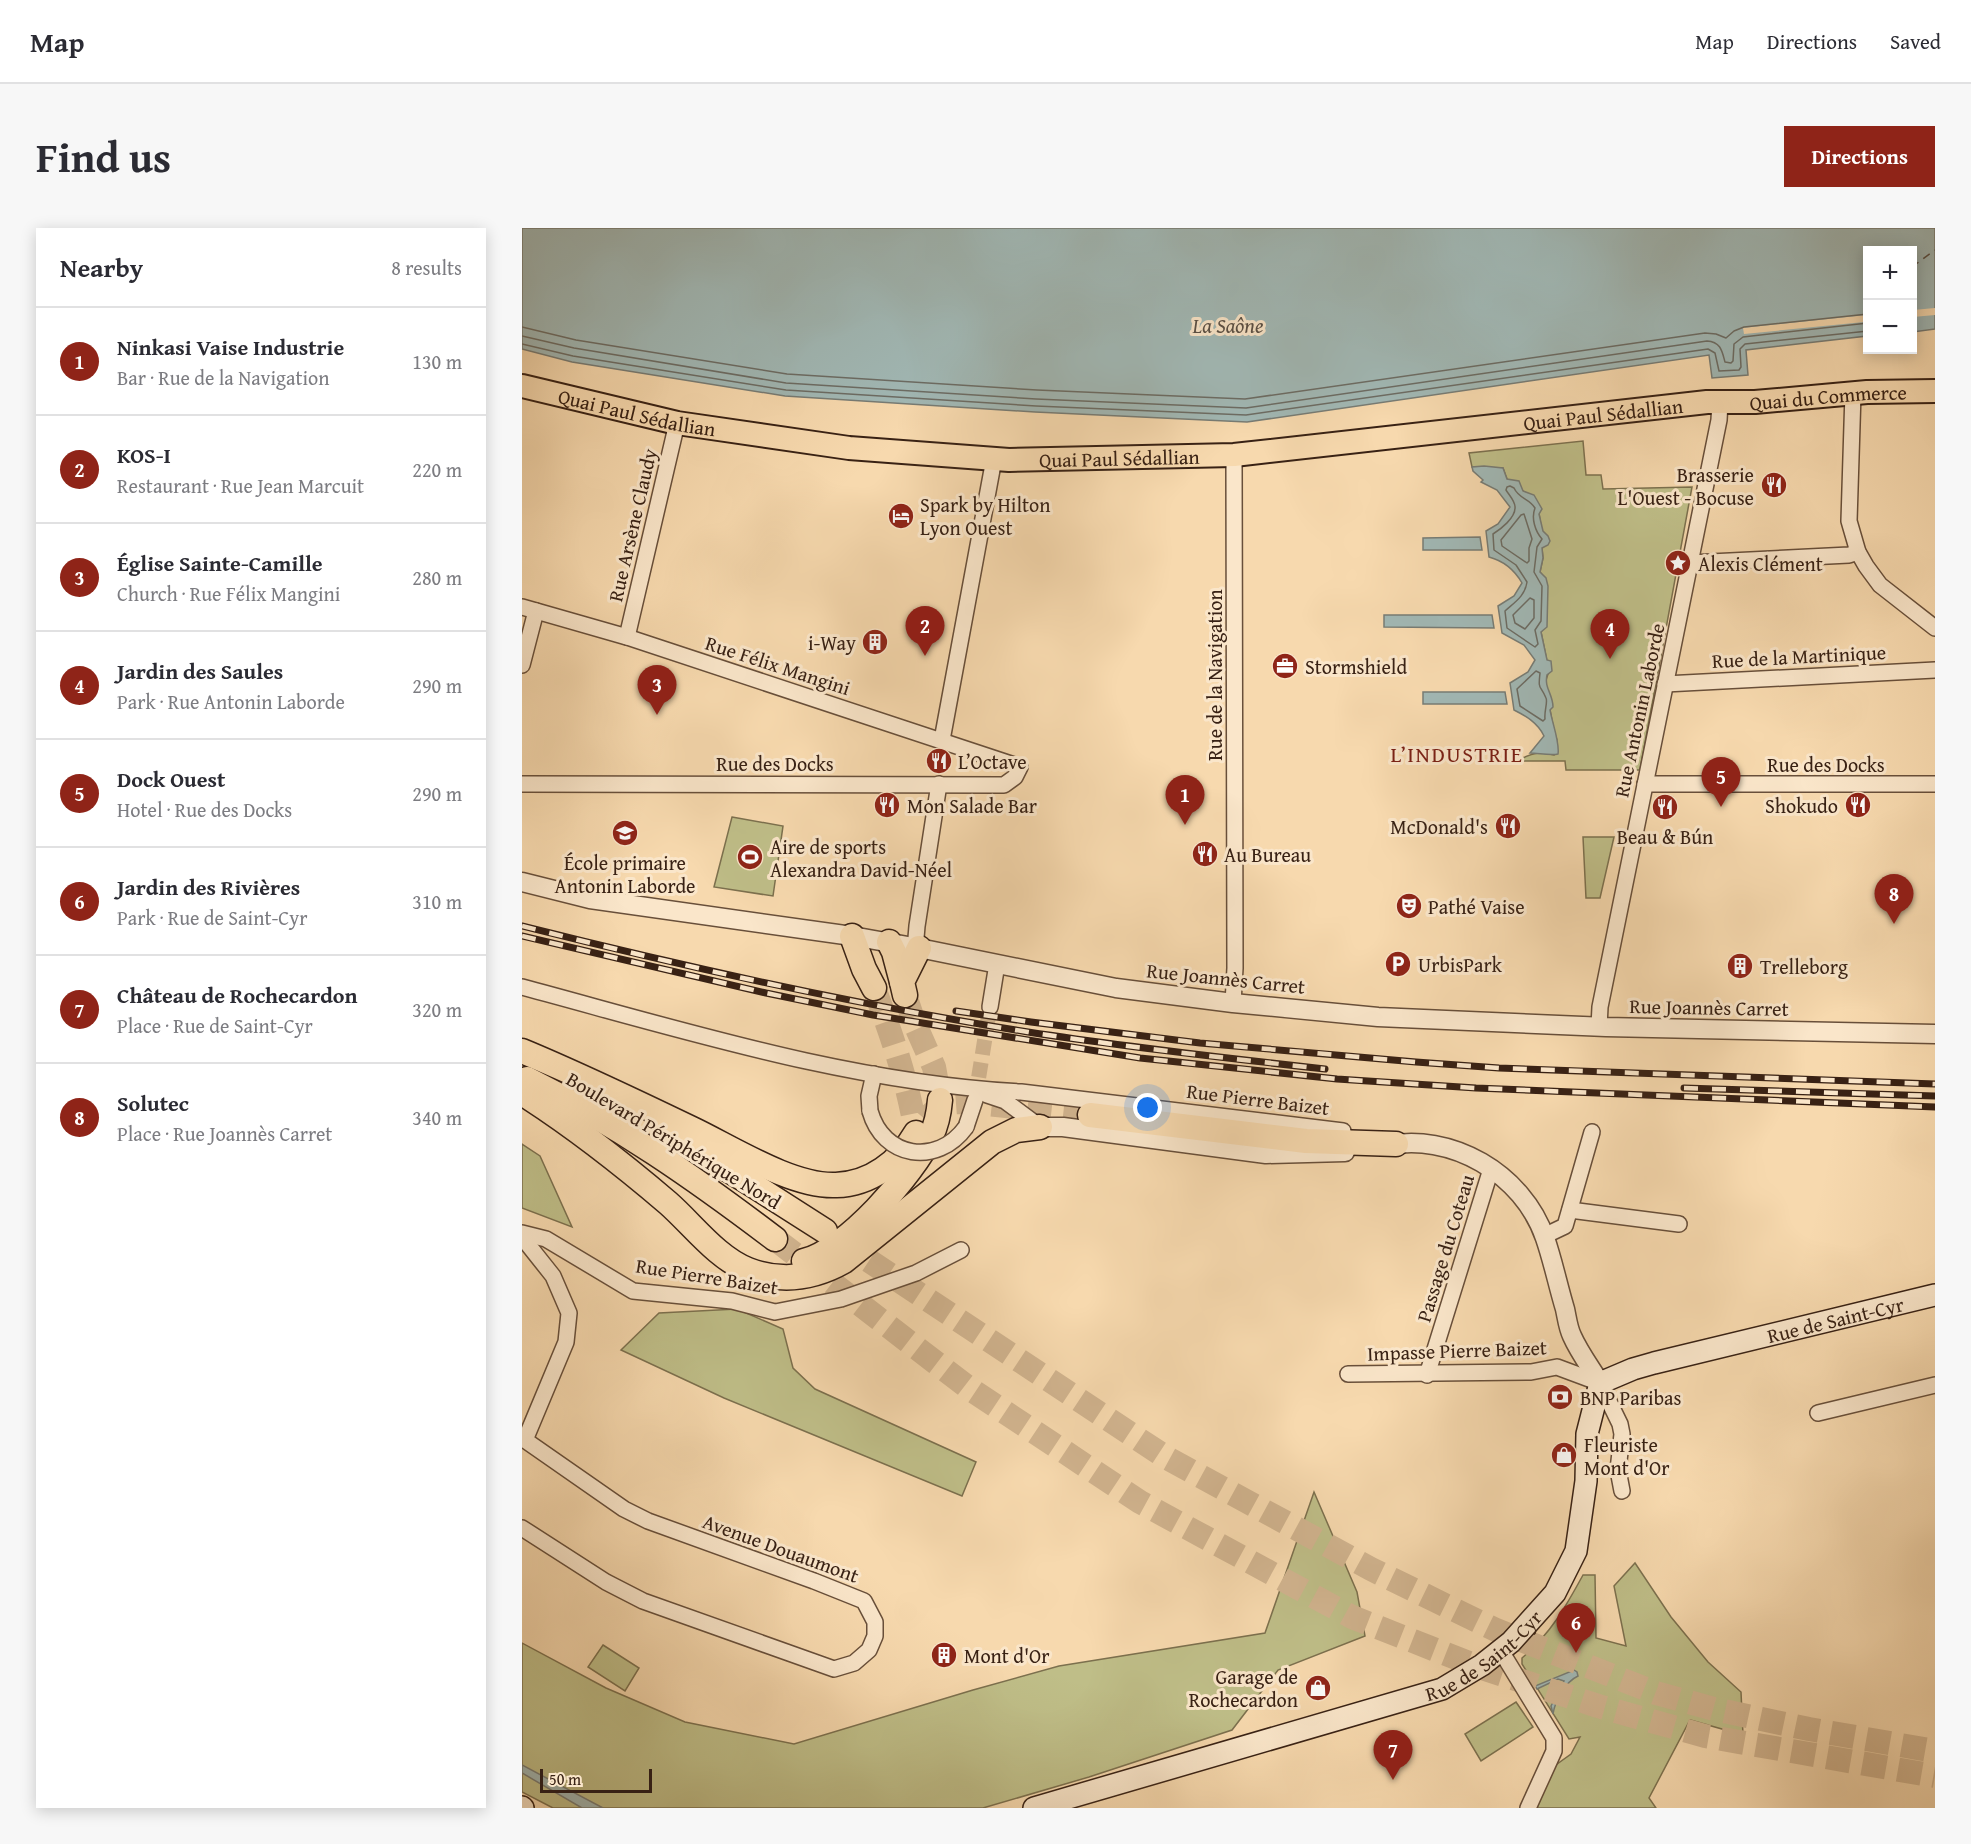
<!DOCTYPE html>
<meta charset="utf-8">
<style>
body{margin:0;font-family:"Gentium Book Plus",serif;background:#f7f7f7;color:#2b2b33}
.controls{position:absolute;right:18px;top:18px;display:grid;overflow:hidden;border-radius:0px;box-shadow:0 3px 15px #0003}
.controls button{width:54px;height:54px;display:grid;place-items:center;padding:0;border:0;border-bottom:2px solid #e1e1e2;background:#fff;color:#2b2b33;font:30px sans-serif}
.scale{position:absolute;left:18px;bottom:15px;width:112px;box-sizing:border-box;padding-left:6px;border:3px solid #382114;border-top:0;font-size:16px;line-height:21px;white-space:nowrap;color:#382114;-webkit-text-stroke:4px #fae6ca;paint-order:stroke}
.you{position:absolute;left:626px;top:880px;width:21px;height:21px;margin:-15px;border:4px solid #fff;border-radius:50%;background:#1a73e8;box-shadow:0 0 0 9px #1a73e833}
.badge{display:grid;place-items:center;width:39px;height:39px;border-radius:50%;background:#8f2418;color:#fff;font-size:20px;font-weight:700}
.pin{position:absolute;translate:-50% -50px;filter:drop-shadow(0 2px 3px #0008)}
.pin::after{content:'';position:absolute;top:32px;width:21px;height:18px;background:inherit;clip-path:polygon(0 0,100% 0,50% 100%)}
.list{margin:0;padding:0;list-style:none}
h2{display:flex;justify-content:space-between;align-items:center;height:78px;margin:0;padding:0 24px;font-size:26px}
h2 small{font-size:20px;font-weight:400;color:#7c7c81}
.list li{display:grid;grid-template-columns:39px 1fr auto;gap:18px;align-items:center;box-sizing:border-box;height:108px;padding:0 24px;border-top:2px solid #e1e1e2}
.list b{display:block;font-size:22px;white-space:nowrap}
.list p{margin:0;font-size:20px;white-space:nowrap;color:#7c7c81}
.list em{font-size:20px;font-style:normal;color:#7c7c81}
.map{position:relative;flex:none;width:1413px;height:1580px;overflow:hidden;border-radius:0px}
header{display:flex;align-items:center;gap:36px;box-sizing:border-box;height:84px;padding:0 30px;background:#fff;border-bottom:2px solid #e1e1e2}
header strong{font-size:28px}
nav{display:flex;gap:33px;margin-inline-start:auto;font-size:21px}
.intro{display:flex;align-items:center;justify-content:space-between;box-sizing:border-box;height:144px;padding:0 36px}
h1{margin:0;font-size:42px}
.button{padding:15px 27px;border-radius:0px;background:#8f2418;color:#fff;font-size:21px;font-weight:700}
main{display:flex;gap:36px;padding:0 36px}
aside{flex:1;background:#fff;border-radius:0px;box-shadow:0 3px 15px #0003}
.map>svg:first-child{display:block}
</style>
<header>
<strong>Map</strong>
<nav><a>Map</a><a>Directions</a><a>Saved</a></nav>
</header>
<div class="intro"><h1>Find us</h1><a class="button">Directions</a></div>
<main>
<aside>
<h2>Nearby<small>8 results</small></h2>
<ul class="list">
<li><span class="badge">1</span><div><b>Ninkasi Vaise Industrie</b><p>Bar · Rue de la Navigation</p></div><em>130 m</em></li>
<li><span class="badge">2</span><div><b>KOS-I</b><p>Restaurant · Rue Jean Marcuit</p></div><em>220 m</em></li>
<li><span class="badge">3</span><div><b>Église Sainte-Camille</b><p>Church · Rue Félix Mangini</p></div><em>280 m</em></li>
<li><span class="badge">4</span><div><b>Jardin des Saules</b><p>Park · Rue Antonin Laborde</p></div><em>290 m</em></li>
<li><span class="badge">5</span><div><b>Dock Ouest</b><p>Hotel · Rue des Docks</p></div><em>290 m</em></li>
<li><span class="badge">6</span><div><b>Jardin des Rivières</b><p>Park · Rue de Saint-Cyr</p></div><em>310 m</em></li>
<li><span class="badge">7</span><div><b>Château de Rochecardon</b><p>Place · Rue de Saint-Cyr</p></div><em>320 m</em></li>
<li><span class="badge">8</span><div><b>Solutec</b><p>Place · Rue Joannès Carret</p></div><em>340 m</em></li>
</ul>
</aside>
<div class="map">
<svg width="1413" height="1580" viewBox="0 0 1413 1580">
<rect width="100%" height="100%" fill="#f7d9ae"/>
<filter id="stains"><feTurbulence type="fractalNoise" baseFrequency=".00333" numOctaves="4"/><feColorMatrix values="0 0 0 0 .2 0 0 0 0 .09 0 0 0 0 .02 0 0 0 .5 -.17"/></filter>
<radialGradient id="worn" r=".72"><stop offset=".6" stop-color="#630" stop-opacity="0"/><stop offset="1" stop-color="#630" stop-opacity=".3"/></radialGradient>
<!-- green -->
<g fill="#bfbe88" stroke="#7c704e" stroke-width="1.5">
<path d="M1061 213 1064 247H1079L1081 261 1170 259 1118 542H1044L1043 533H993C1009 527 1014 522 1032 527L1035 512 1032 503 1024 460 1023 455 1027 443 1019 404 1021 401V348L1018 344 1021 330 1020 320 1022 318 1017 285 1005 266 985 251 981 240 950 239 947 225Z"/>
<polygon points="210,589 261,598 251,668 192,659"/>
<polygon points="1061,609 1092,609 1078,670 1064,670"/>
<polygon points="0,916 18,928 50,999 0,980"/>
<polygon points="215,1081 261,1101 271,1140 293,1161 454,1234 440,1268 202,1170 99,1122 137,1085"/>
<polygon points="792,1264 835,1364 843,1408 756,1442 710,1502 567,1549 461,1580 31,1580 0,1564 0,1415 84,1460 163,1494 272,1516 451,1462 537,1438 743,1405"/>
<path d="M1113 1335 1149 1389 1186 1434 1219 1464 1221 1507 1168 1492 1127 1570 1134 1580H1015L1031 1539 1049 1526 1058 1509 1047 1511 1000 1436V1430C1029 1405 1043 1380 1061 1347H1073L1074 1410 1104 1418 1092 1358Z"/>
<polygon points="81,1417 117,1440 103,1463 66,1439"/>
<polygon points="994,1474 1011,1499 959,1533 943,1506"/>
</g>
<!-- water -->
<g fill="#a1b8b5" stroke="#777c75" stroke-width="1.5">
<polygon points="0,0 1413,0 1413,101 1391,104 1390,22 1346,22 1345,108 1224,122 1226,147 1190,150 1187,127 725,194 513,184 263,168 50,134 0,121"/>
<path d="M962 238 981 240 985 251 997 253 1001 263 1012 267 1020 281 1017 286 1021 303 1026 308 1028 313 1026 317 1020 320 1021 330 1018 344 1024 350 1026 358 1025 399 1019 404 1025 432 1029 433 1030 443 1025 447C1022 460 1031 466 1031 479L1028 482C1030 494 1038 515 1036 526 1029 528 1016 525 1008 525L1022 508C1016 495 1004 488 992 482L988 455 1006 444 1013 432 1002 417 980 405 976 378 992 368 1000 355C992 341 982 333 967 329L964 303 976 296 988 279 975 262 959 254 961 252 951 243 950 239Z"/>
<polygon points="958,309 960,322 901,322 901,310"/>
<polygon points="862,387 970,387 972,400 862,399"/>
<polygon points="901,464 983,464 985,476 901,476"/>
<path d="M1052 1442 1055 1444 1056 1448C1043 1454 1033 1473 1031 1486L1029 1478 1042 1453 1036 1451 1015 1461 1013 1458Z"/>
<polygon points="0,1537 81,1580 60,1580 0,1545"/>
</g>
<!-- pier -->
<g fill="#f7d9ae">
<polygon points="1413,80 1413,87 1391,89 1391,82"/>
<polygon points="1345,87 1345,112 1342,94 1222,106 1221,100"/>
</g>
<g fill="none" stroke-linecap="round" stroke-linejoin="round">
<!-- shore -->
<g stroke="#6c6c64" stroke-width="1.5">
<polyline points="0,99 54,112 265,146 515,162 723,171 1183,105 1194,106 1204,110 1212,103 1222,99 1346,86"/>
<path d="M0 108 52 120 264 155 514 171 724 180 1185 113C1199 114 1200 123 1203 134L1209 135 1211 133 1212 116 1221 109 1346 95"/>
<polyline points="0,116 51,128 264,162 514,178 724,187 1186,121 1193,125 1197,143 1217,142 1219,139 1218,121 1223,116 1346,103"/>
<path d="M988 258 992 260C997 271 1007 270 1013 280 1009 290 1013 303 1020 311L1015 319 1012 344 1020 358 1019 393 1013 402 1016 416 1013 419 985 400 983 383C993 374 1003 368 1005 354L994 337 972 322 971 306C979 301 993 290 993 280 994 274 987 267 984 262L985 259Z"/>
<polygon points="1002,286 1010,311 1007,320 1007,333 1005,335 980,318 979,312 999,287"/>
<polygon points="1008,370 1012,372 1012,390 1003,401 993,395 991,387"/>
<path d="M1014 443 1018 445C1016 463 1018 456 1024 470 1026 474 1022 483 1023 491L1021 493 998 478 995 461Z"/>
</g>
<!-- ferry -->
<g stroke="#584e44" stroke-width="1.5" stroke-dasharray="8 6" stroke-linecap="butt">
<polyline points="1390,39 1413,22"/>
<polyline points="1343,87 1346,84"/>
</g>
<!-- minor-tunnel -->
<polyline stroke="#d1b48f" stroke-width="15" stroke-dasharray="15 8" stroke-linecap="butt" points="453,872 468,779"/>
<!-- trunk-tunnel -->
<g stroke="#d1b48f" stroke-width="24" stroke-dasharray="24 12" stroke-linecap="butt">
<path d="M352 760C370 808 386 854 394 905"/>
<polyline points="383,767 392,794 412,839 418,872"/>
<path d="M404 892C418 875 425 874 447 874L568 887"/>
<polyline points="253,1011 448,1161 618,1274 830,1389 957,1439 1076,1478 1183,1508 1413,1548"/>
<polyline points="317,1013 645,1230 849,1341 974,1402 1134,1465 1192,1481 1287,1501 1413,1523"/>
</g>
<!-- minor casing -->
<g stroke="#684f3a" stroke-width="18">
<g id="minor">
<polyline points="1331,165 1327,293 1336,324 1344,338 1358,357 1413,400"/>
<polyline points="1168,335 1327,327 1336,324"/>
<polyline points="0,379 105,409 498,539 493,549 482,557 0,556"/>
<polyline points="105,409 155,195"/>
<polyline points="0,437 14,383"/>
<polyline points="1143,456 1413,442"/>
<polyline points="420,512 472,231"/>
<polyline points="1123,556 1413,556"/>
<polyline points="397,720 394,710 395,698 417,556"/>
<path d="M0 759C164 803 329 855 499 864L821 903"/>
<polyline points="711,775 713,740 712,227"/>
<polyline points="468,779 475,736"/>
<polyline points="1077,799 1078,779 1197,192 1198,174"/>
<polyline points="465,867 483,873 518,899"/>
<polyline points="348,883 347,868 352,846"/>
<polyline points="444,899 453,872"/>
<polyline points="1048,982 1157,996"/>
<polyline points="0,1005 24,1011 111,1063 210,1073 253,1084 319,1071 394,1045 439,1022"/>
<polyline points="1022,1008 1043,998 1070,904"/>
<polyline points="0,1009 31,1048 47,1085 44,1114 3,1212"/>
<polyline points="826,1146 1009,1144 1035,1139 1078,1155 1098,1196 1100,1206 1096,1242 1100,1263"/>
<polyline points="905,1147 969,941"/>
<polyline points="1296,1185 1413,1157"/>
<polyline points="0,1210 102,1281 126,1293 292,1353 342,1373 353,1394 353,1408 347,1422 332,1435 312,1441 121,1373 84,1354 0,1300"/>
<polyline points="979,1423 1032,1510 1032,1523 1006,1580"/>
</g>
</g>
<!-- tertiary casing -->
<g stroke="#684f3a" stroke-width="21">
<g id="tertiary">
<polyline points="0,654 68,671 330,708 397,720 594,760 711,775 856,789 1084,799 1413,806"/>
<polyline points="518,899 541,899 744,926 823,924"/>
<path d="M862 918C929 903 1001 946 1023 1010 1031 1033 1036 1058 1043 1081 1045 1090 1046 1100 1050 1108 1057 1124 1069 1140 1078 1155"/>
</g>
</g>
<!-- secondary casing -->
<g stroke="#382114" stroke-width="24">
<g id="secondary">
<polyline points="0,1579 1,1580"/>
<path id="s1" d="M512 1580 920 1461 960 1437 989 1414 1033 1365 1054 1323 1064 1253 1065 1206 1078 1155 1111 1141 1132 1135 1413 1067"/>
</g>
</g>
<!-- primary casing -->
<g stroke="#382114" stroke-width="26">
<g id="primary">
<path id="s2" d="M0 158 155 195 327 220 487 232 712 227 1185 174H1233L1345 164 1413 163"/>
</g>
</g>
<!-- trunk casing -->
<g stroke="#382114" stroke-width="27">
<g id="trunk">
<polyline points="330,708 342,741 352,760"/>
<polyline points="367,714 372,724 380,754"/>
<polyline points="383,767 380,754 397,720"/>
<path d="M0 823C58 847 114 874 170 901 210 920 270 959 314 957 349 956 377 934 394 905"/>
<path d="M5 851C94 895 174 951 253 1011"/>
<path d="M0 865C52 898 99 935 146 975 171 997 195 1030 226 1042 260 1055 292 1050 322 1033L470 914 494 902 518 899"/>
<polyline points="568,887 784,913 874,916"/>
<polyline points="150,907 228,955 303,1003"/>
<path d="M282 1033C323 1024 392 945 409 908 415 896 417 884 418 872"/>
</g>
</g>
<!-- minor -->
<use href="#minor" stroke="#fae6ca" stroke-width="15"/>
<!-- tertiary -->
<use href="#tertiary" stroke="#fae6ca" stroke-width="18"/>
<!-- secondary -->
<use href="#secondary" stroke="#fae6ca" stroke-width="21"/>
<!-- primary -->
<use href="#primary" stroke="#f7d9ae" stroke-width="22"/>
<!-- trunk -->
<use href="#trunk" stroke="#f7d9ae" stroke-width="24"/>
<!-- rail casing -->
<g stroke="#382114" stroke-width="7">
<g id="rail">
<path d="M0 698C167 740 336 777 506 804 604 819 703 830 803 841"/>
<polyline points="0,708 244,765 351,787 618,830 815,851 954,860 1413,879"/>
<polyline points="434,783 509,794 678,815 894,834 977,840 1413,856"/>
<polyline points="1162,860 1413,868"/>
</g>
</g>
<!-- rail -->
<use href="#rail" stroke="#fae6ca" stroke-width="4.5" stroke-dasharray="14" stroke-linecap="butt"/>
<!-- minor-bridge casing -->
<g stroke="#684f3a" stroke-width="18" stroke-linecap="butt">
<path id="minor-bridge" d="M348 883C361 930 415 939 444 899"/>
</g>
<!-- minor-bridge -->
<use href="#minor-bridge" stroke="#fae6ca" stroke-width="15"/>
</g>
<!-- icons -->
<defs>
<g id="restaurant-disc" transform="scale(1.35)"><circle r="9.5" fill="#8f2418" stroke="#fae6ca"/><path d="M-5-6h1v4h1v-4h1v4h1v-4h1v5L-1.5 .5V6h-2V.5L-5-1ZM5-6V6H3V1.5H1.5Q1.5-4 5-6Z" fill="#fff"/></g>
<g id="hotel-disc" transform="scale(1.35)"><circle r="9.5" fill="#8f2418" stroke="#fae6ca"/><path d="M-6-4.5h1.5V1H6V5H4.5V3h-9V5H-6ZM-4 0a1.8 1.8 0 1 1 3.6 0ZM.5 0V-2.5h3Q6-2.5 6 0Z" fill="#fff"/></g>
<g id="sight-disc" transform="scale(1.35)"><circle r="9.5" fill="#8f2418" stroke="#fae6ca"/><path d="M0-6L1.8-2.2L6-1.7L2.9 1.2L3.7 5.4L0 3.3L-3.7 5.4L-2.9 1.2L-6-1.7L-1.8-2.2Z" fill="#fff"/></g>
<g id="building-disc" transform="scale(1.35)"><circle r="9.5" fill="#8f2418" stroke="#fae6ca"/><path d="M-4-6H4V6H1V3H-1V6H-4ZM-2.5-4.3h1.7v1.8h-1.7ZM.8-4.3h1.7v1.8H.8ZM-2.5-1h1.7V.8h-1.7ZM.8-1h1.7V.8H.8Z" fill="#fff"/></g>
<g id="office-disc" transform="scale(1.35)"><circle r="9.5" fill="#8f2418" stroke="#fae6ca"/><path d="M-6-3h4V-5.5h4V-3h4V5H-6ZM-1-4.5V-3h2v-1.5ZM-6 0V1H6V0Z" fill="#fff"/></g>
<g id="school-disc" transform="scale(1.35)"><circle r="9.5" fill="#8f2418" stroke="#fae6ca"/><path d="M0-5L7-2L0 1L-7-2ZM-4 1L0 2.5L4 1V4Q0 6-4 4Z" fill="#fff"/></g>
<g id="stadium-disc" transform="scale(1.35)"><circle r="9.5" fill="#8f2418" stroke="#fae6ca"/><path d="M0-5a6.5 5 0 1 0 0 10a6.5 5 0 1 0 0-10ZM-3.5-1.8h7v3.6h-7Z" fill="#fff"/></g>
<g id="theatre-disc" transform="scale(1.35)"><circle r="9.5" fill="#8f2418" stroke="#fae6ca"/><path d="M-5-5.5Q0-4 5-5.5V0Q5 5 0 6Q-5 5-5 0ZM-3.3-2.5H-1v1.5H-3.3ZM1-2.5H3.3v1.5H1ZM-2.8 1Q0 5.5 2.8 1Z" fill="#fff"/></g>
<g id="parking-disc" transform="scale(1.35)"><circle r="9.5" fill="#8f2418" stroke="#fae6ca"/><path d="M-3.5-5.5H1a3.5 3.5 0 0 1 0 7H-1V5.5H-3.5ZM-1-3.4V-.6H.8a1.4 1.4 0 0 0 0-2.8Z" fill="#fff"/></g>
<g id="bank-disc" transform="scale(1.35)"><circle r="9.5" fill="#8f2418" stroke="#fae6ca"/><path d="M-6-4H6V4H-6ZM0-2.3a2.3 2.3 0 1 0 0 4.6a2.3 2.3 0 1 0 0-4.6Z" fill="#fff"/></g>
<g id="shop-disc" transform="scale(1.35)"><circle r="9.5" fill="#8f2418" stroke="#fae6ca"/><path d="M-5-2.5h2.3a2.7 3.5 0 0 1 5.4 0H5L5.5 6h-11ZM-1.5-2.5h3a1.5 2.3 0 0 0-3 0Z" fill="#fff"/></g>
</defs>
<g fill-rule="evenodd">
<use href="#restaurant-disc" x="1252" y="257"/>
<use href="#hotel-disc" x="379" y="288"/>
<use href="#sight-disc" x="1156" y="335"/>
<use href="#building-disc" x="353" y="414"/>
<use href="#office-disc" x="763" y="438"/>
<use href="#restaurant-disc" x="417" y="533"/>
<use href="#restaurant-disc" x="365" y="577"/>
<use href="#restaurant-disc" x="1336" y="577"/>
<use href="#restaurant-disc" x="1143" y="579"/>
<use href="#restaurant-disc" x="986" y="598"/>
<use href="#school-disc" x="103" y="605"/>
<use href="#restaurant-disc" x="683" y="626"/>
<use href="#stadium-disc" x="228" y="629"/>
<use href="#theatre-disc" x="887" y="678"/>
<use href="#parking-disc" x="876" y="736"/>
<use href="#building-disc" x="1218" y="738"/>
<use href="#bank-disc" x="1038" y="1169"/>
<use href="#shop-disc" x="1042" y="1227"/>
<use href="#building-disc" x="422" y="1427"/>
<use href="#shop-disc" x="796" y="1460"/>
</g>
<g text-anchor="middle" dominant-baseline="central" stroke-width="6" stroke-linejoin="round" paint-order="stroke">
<!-- street labels -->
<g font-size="20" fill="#382114" stroke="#fae6ca">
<text stroke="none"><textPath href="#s2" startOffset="1316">Quai du Commerce</textPath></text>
<text stroke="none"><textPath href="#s2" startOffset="118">Quai Paul Sédallian</textPath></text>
<text stroke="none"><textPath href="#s2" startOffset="1090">Quai Paul Sédallian</textPath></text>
<text stroke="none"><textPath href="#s2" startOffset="604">Quai Paul Sédallian</textPath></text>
<text transform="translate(110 297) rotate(-77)">Rue Arsène Claudy</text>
<text transform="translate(1277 428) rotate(-3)">Rue de la Martinique</text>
<text transform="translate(256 437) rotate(18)">Rue Félix Mangini</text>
<text transform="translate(692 447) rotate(-90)">Rue de la Navigation</text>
<text transform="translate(1117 482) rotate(-78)">Rue Antonin Laborde</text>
<text x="253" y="535">Rue des Docks</text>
<text x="1304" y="536">Rue des Docks</text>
<text transform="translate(704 750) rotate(6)">Rue Joannès Carret</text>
<text transform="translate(1187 779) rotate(1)">Rue Joannès Carret</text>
<text transform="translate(736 871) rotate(7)">Rue Pierre Baizet</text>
<text transform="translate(152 912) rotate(31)">Boulevard Périphérique Nord</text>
<text transform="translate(923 1020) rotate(-73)">Passage du Coteau</text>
<text transform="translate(185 1048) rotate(9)">Rue Pierre Baizet</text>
<text stroke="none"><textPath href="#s1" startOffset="1036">Rue de Saint-Cyr</textPath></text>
<text transform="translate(935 1122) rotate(-2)">Impasse Pierre Baizet</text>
<text transform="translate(259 1320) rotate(20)">Avenue Douaumont</text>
<text stroke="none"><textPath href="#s1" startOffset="478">Rue de Saint-Cyr</textPath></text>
</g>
<!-- poi labels -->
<g font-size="20" fill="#382114" stroke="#fae6ca" text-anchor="start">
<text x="1232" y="246" text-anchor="end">Brasserie<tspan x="1232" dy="23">L'Ouest - Bocuse</tspan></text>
<text x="398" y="276">Spark by Hilton<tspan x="398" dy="23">Lyon Ouest</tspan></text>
<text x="1176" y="335">Alexis Clément</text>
<text x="334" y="414" text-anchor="end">i-Way</text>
<text x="783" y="438">Stormshield</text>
<text x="436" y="533">L’Octave</text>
<text x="385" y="577">Mon Salade Bar</text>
<text x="1316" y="577" text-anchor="end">Shokudo</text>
<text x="966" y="598" text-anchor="end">McDonald's</text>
<text x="1143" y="608" text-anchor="middle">Beau &amp; Bún</text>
<text x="248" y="618">Aire de sports<tspan x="248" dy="23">Alexandra David-Néel</tspan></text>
<text x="702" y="626">Au Bureau</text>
<text x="103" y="634" text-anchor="middle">École primaire<tspan x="103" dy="23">Antonin Laborde</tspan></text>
<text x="906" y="678">Pathé Vaise</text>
<text x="896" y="736">UrbisPark</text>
<text x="1238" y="738">Trelleborg</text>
<text x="1058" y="1169">BNP Paribas</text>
<text x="1062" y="1216">Fleuriste<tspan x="1062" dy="23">Mont d'Or</tspan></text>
<text x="442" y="1427">Mont d'Or</text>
<text x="776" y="1448" text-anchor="end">Garage de<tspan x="776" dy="23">Rochecardon</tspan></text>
</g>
<!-- water labels -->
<g font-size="21" font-style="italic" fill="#584e44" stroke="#fae6ca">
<text x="706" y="97">La Saône</text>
</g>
<!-- quarter labels -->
<g font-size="22" letter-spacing="1.5" fill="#7a1f14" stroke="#fae6ca">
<text x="935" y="526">L’INDUSTRIE</text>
</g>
</g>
<rect width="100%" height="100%" filter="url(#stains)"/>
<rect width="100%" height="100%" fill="url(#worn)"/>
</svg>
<div class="controls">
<button>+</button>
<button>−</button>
</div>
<div class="scale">50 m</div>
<div class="you"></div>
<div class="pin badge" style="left:663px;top:597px">1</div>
<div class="pin badge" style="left:403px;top:428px">2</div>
<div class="pin badge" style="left:135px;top:487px">3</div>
<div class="pin badge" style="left:1088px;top:431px">4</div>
<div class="pin badge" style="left:1199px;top:579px">5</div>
<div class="pin badge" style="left:1054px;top:1425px">6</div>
<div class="pin badge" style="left:871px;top:1552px">7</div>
<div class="pin badge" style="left:1372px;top:696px">8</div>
</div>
</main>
